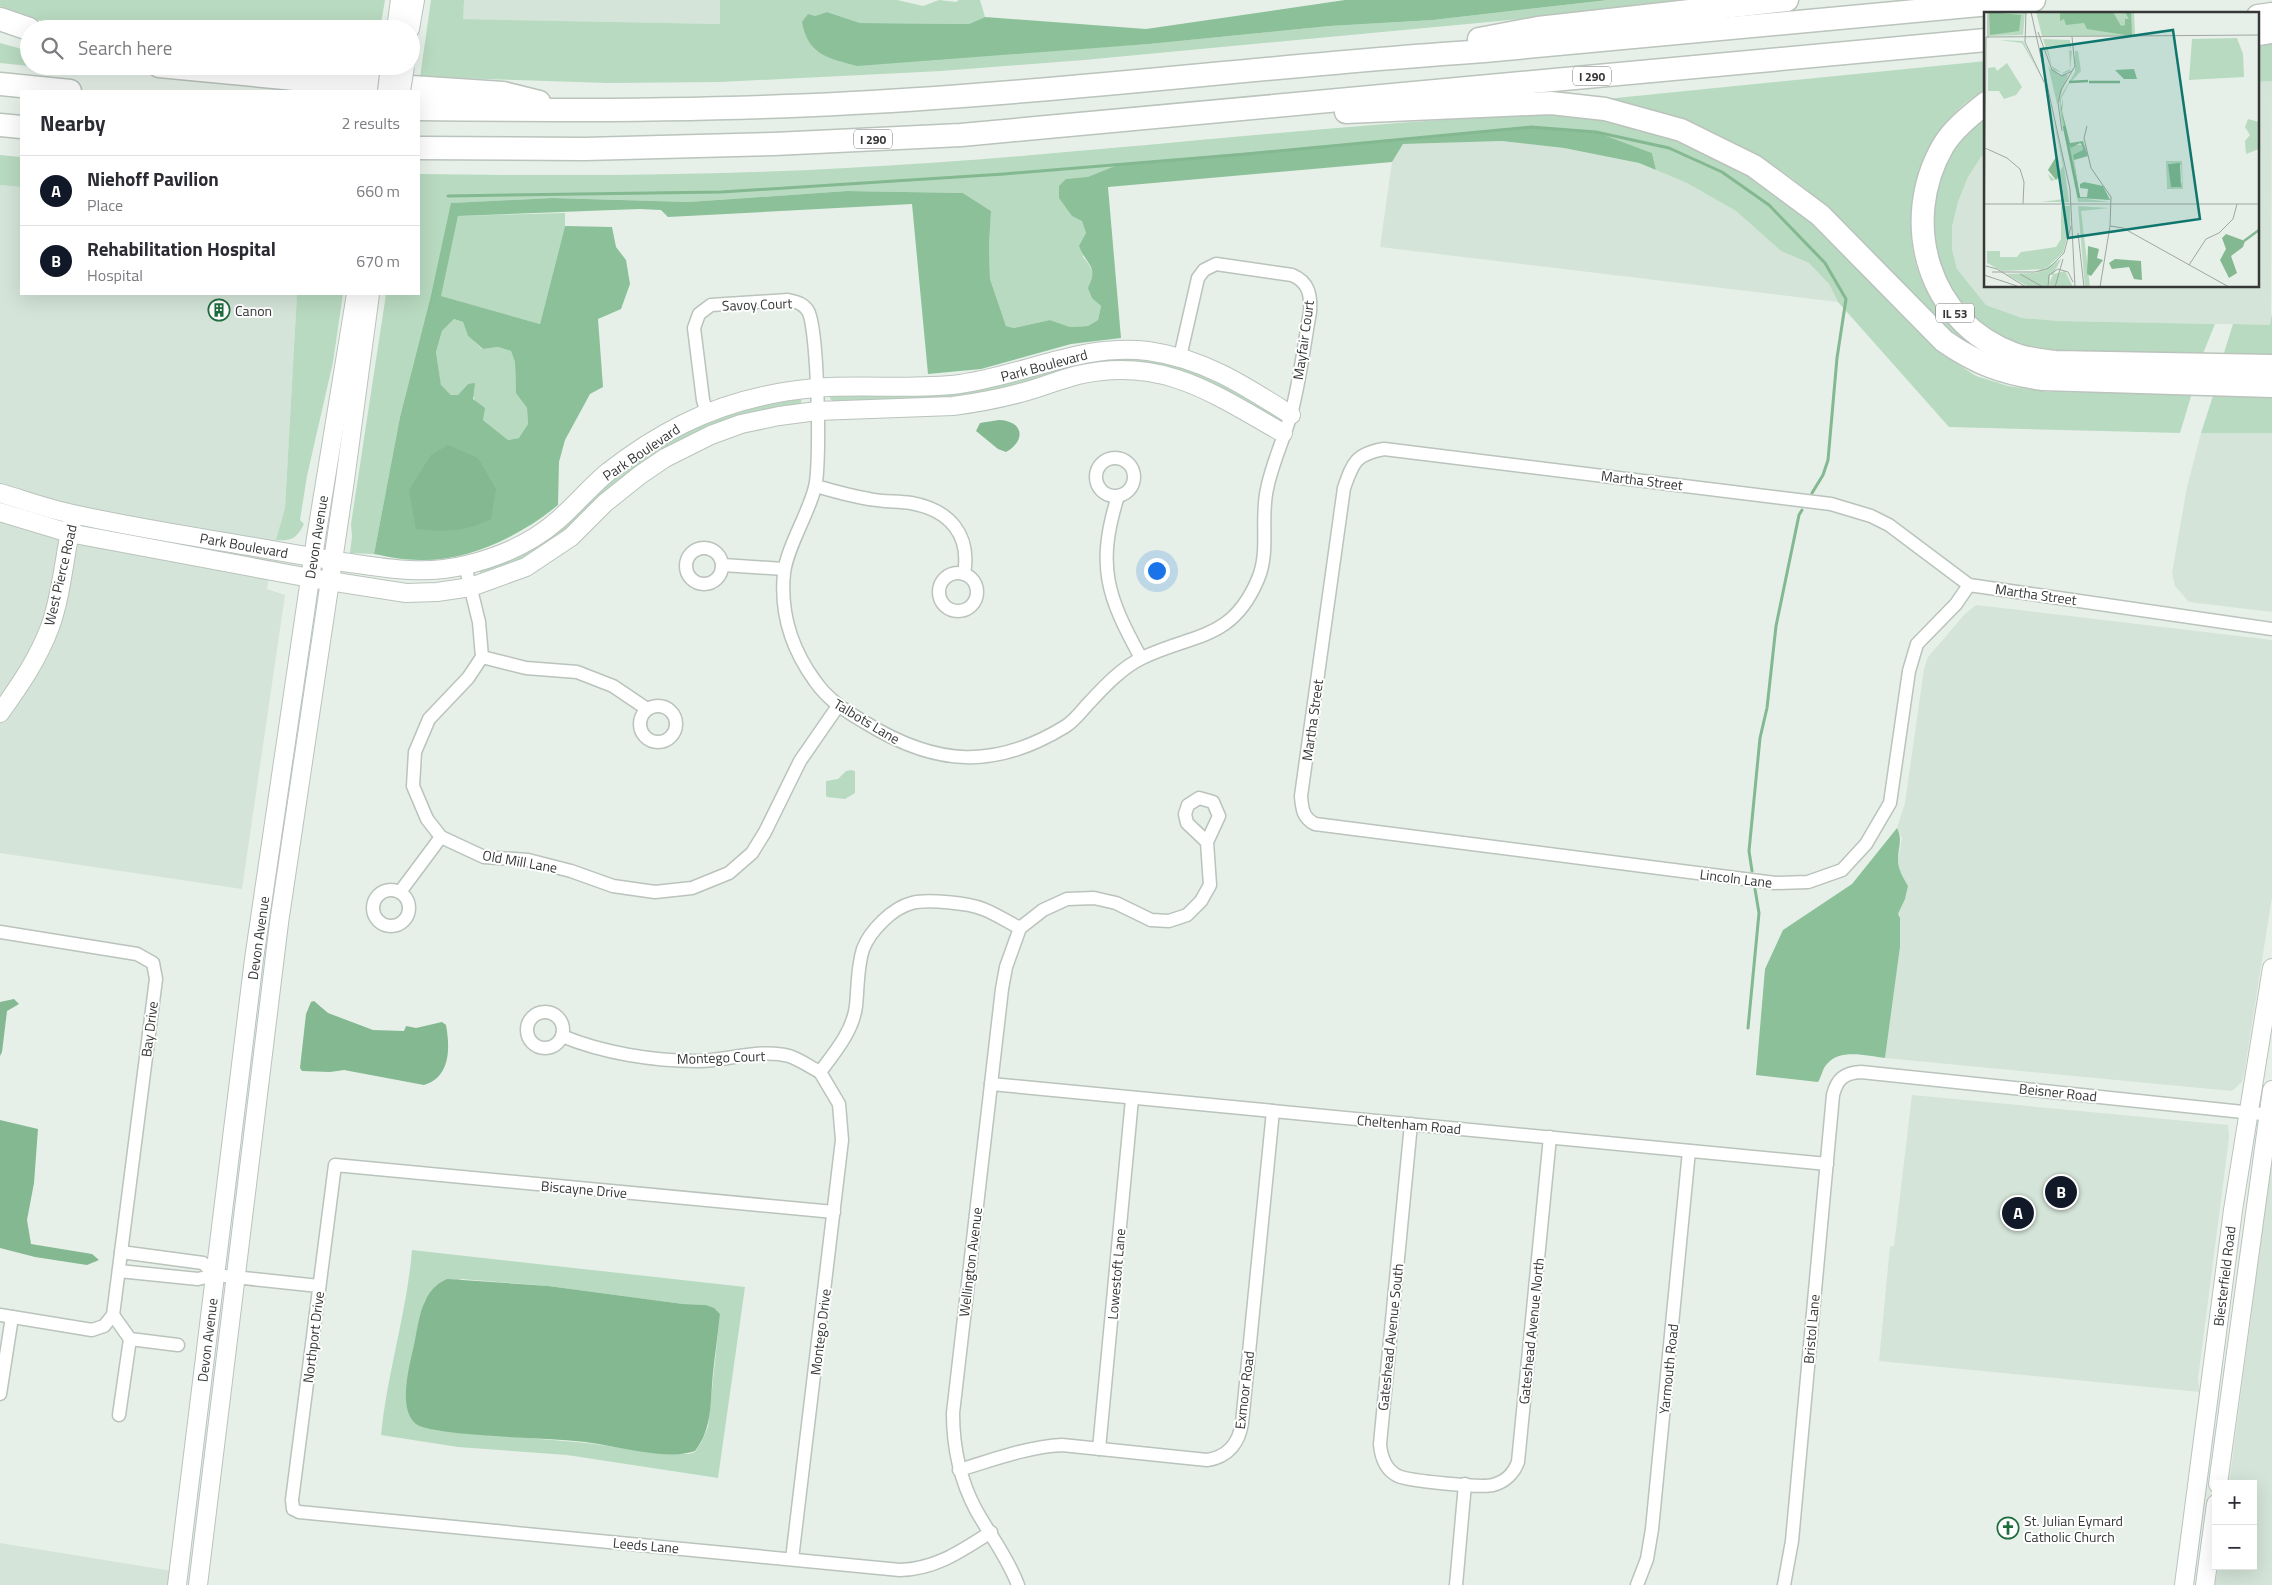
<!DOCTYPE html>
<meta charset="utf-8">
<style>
body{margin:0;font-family:"Titillium Web",sans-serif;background:#f2f2f3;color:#2b2b33}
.controls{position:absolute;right:15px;bottom:15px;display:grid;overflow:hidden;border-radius:0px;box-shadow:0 5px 20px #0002}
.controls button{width:45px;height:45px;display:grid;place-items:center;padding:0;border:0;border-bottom:1px solid #e1e1e2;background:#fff;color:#2b2b33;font:25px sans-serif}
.you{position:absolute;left:1156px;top:570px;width:18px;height:18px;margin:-12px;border:4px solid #fff;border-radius:50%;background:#1a73e8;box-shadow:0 0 0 8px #1a73e833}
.badge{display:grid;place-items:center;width:32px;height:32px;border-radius:50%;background:#111827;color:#fff;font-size:16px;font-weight:700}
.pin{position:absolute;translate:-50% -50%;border:2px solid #fff;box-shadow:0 1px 5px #0006}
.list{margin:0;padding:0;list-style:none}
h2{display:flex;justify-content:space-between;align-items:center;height:65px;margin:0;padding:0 20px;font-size:21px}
h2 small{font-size:16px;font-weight:400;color:#7c7c81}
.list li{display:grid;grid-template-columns:32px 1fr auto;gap:15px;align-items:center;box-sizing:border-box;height:70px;padding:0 20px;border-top:1px solid #e1e1e2}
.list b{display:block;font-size:19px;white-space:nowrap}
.list p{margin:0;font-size:16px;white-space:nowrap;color:#7c7c81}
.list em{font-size:16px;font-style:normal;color:#7c7c81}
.icon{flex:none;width:28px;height:28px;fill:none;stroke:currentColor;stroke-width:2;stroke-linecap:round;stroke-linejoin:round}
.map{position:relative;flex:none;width:2272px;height:1585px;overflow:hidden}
.search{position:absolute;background:#fff;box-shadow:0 5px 20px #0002;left:20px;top:20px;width:400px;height:55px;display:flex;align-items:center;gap:12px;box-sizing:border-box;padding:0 18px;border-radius:28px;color:#7c7c81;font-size:19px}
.panel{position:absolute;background:#fff;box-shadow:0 5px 20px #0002;left:20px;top:90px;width:400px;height:205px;border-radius:0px}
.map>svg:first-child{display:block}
</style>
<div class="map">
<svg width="2272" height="1585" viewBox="0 0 2272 1585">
<rect width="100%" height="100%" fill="#e6f0e8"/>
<!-- built -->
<g fill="#d4e4d8">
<polygon points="464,0 720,0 720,24 462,19"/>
<polygon points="2272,81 2271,325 2059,321 2022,318 1986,305 1957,269 1952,249 1952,227 1958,202 1968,177 1981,157 1986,153 1986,286 2258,286 2258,82"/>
<polygon points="1502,141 1564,148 1639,163 1687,183 1736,211 1781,251 1809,263 1829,284 1838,302 1380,247 1392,162 1403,144"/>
<polygon points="0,185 21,187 21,294 297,294 285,508 276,541 267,589 285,595 242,889 0,853"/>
<polygon points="2201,433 2272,433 2272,612 2189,602 2175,586 2172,573 2187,487"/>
<polygon points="1976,605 2272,640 2272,897 2244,1074 2242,1082 2232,1091 1885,1058 1900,947 1900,918 1898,914 1905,899 1908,886 1900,873 1898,859 1902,838 1897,828 1905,803 1924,669 1928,657 1965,614"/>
<polygon points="1912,1095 2228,1125 2229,1138 2198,1379 2200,1392 1879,1361 1890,1246 1894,1246"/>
<polygon points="2272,1156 2272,1585 2215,1585 2218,1566 2253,1566 2253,1484 2229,1484"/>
<polygon points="0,1543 172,1571 170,1585 0,1585"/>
</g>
<!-- green -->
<g fill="#b8dac0" fill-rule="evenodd">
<polygon points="0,0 385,0 380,29 62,29 0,6"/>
<polygon points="431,0 464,0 463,19 720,24 720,0 897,0 923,6 939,0 956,2 959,0 980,0 985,17 969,24 860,23 827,12 815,16 915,60 1149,44 1330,26 1433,20 1608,0 1723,0 1084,60 941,71 720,82 608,83 420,77"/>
<polygon points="0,43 29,51 29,66 0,63"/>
<polygon points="2272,43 2272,81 2258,82 2258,45"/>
<path d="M1986 61V89C1976 96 1964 103 1956 112 1911 163 1893 242 1933 301 1944 318 1969 337 1984 352L1961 340C1931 312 1902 284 1874 255 1848 230 1823 201 1794 180 1737 139 1666 106 1596 100Z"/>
<polygon points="31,66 94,66 137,75"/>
<polygon points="276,66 374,66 373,74"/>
<path d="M1535 114 1596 117 1650 129 1706 151 1757 178 1810 220 1940 353 1976 376 2008 386 2048 392 2192 393 2180 433 1949 427 1838 302 1829 284 1809 263 1781 251 1736 211 1687 183 1656 170 1652 153 1596 132 1531 127 1120 164 1088 178 1066 179 1072 216 1082 220 1086 233 1083 257C1096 271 1094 280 1093 298L1101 306 1098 320 1088 326 1070 327 1050 320 1014 328 1006 326 990 279 989 246 991 211 963 193 847 191 688 202 552 198 452 203 431 295 400 417 374 554 350 553 352 536 351 524 386 294H419V174C561 176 703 176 846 168 1076 156 1305 126 1535 114Z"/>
<path d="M1986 116V153L1981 157 1968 177 1958 202 1952 227V249L1957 269 1986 305 2022 318 2059 321 2215 324 2202 356C2172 355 2141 354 2111 353 2046 351 1985 350 1949 286 1939 266 1931 239 1933 216 1939 173 1949 143 1986 116Z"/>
<polygon points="0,155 21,157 21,187 0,185"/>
<polygon points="565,213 565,226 540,324 440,296 458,216"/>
<path d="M297 294H343L333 362 307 476 300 520 304 524C296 539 292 541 276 540L285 508Z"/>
<polygon points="2272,314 2272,358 2223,356 2233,324 2270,325"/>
<polygon points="454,319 463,322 468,336 482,349 498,347 511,351 515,361 516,392 527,408 528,424 520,438 508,440 483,420 468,384 458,395 451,395 441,386 436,352 442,331"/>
<polygon points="1093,358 1148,358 1215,377 1281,419 1280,421 1177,372 1019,387 965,398 834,402 830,399 831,395"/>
<polygon points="2213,396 2272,396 2272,433 2201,433"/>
<polygon points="798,398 802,401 799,405 741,418 524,559 480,573 480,569 602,487 647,453 701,422 769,402"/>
<polygon points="851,770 855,771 855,793 845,799 827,797 826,795 826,781 838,779 846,771"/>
<path d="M412 1250 745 1287 718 1478 567 1455 458 1447 381 1435C387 1373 407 1312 412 1250ZM462 1279 548 1286 683 1304 706 1305 720 1314 708 1427 701 1443 695 1452 689 1454 643 1451 587 1443 433 1430 406 1398 407 1382 424 1302 432 1290Z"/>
</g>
<!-- forest -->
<g fill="#8bc099" fill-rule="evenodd">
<path d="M1345 0H1608L1433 20 1330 26 1149 44 857 66C828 58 808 55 802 22L808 14 815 16 827 12 860 23 969 24 985 17 1146 29Z"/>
<path d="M1531 127 1596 132 1652 153 1656 170 1639 163 1564 148 1502 141 1403 144 1392 162 1108 187 1121 338 1071 344 981 369 928 374 912 204 668 217 661 210 639 209 458 216 441 296 540 324 565 226 612 227 616 247 626 260 630 284 621 309 598 319 603 387 590 394 565 440 559 462 558 505C520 536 470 561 420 560 404 560 389 557 374 554L400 417 431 295 451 203 552 198 688 202 847 191 963 193 991 211 989 246 990 279 1006 326 1014 328 1050 320 1070 327 1088 326 1098 320 1101 306 1092 298 1088 288C1099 266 1087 266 1079 246L1086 233 1082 221 1072 216 1059 198V186L1066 179 1088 177 1120 164ZM454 319 463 322 468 336 483 349 498 347 511 351 515 362 516 393 527 408 528 424 519 438 508 440 483 420 485 408 473 399 475 383 468 384 458 395H451L441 385 436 352 442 331Z"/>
<path d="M1897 828C1903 840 1898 847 1898 859 1898 870 1903 877 1908 886L1905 899 1898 914 1900 918V947L1885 1058C1868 1056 1840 1048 1827 1064 1822 1069 1822 1076 1818 1082L1756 1075 1765 969 1783 930 1852 884Z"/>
</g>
<!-- water -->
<g fill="#83b891">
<path d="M999 420C1024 421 1026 441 1006 452L998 449 976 431 980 423Z"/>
<path d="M448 445 478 458 496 489 491 519C466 532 444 532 416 529L409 490 431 455Z"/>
<polygon points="14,999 19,1004 7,1011 2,1052 0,1056 0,1002"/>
<path d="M314 1001 328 1013 373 1030 404 1031 406 1026 416 1028 442 1022 446 1025C450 1047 451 1077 424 1085L344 1070 330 1072 302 1071 300 1068 306 1014 311 1002Z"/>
<polygon points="0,1120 38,1129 34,1183 27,1220 31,1244 92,1254 99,1260 87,1265 35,1257 0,1248"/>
<path d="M447 1279 548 1286 683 1304 706 1305 714 1308 720 1314C718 1334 715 1353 713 1373 710 1401 713 1428 695 1451 668 1461 616 1446 586 1442 551 1438 515 1438 480 1435 466 1434 426 1431 416 1424 396 1408 411 1361 415 1340 420 1316 422 1290 447 1279Z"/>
</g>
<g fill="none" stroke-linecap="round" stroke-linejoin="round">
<!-- stream -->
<g stroke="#83b891" stroke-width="3">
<polyline points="448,196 721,192 1004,174 1246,154 1531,127 1596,132 1669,148 1722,172 1769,205 1825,263 1846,299 1837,358 1828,460 1823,475 1812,493"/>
<polyline points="1752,871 1749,851 1760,738 1767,708 1776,626 1799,515 1802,510"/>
<polyline points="1748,1028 1759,913 1755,889"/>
</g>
<!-- street casing -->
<g stroke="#bac3bc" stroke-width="15">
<g id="street">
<path d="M707 413 703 400 694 328 699 314 711 305 788 300C796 302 803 303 808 311 818 328 821 465 815 487 809 513 787 547 784 573 780 613 791 648 815 681 828 700 847 712 866 723 936 766 995 770 1066 726 1074 721 1081 712 1087 705 1103 688 1121 668 1142 658 1194 633 1232 641 1258 579 1270 551 1260 519 1267 489 1272 463 1284 439 1291 414 1300 381 1304 345 1310 312 1311 295 1309 282 1292 275L1216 264 1204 270 1198 278 1180 357"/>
<circle cx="1115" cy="477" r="19"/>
<path d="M816 486C833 491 851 496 869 499 883 502 897 501 911 503 950 510 971 535 964 574"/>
<path d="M1118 496C1096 566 1107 596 1141 658"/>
<circle cx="704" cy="566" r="18"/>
<polyline points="465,565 479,622 482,657 468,678 429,719 415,752 413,786 427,819 441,837 484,857 528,860 571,871 613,886 655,892 692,888 729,873 752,853 765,832 800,761 838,706"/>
<polyline points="723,565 784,569"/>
<circle cx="958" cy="592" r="19"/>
<path d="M1969 585 1956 604 1917 644 1909 671 1890 803 1866 844 1842 870 1808 882 1775 883 1315 824C1303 818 1302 809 1301 796L1344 488C1353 462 1356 454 1384 449L1831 504 1871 516 1889 525 1969 585 2272 629"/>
<polyline points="482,657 526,668 577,672 613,686 647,709"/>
<circle cx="658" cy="724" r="18"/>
<circle cx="391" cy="908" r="18"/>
<polyline points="400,892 441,837"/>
<polyline points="1020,928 1043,910 1067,899 1094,898 1116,903 1151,920 1169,921 1187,915 1201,901 1210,885 1207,842 1219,816 1213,802 1199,798 1188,805 1185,814 1187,823 1207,842"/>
<polyline points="0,932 137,954 153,963 156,979 113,1315 104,1326 92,1330 0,1315"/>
<circle cx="545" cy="1030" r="18"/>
<path d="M562 1036C603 1053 653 1061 697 1061 727 1061 760 1048 789 1056 799 1059 810 1067 820 1072"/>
<polyline points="991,1084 1827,1164"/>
<path d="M1411 1124 1380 1444C1381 1457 1386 1470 1398 1476 1409 1481 1481 1488 1493 1485 1505 1482 1514 1473 1518 1462L1550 1137"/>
<path d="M834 1212 335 1165 292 1500 293 1509 299 1512 900 1570C936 1569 961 1551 991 1532"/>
<polyline points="121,1252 203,1263 215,1275"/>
<polyline points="119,1271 198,1279 215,1275 319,1286"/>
<polyline points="113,1315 130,1339 178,1345"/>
<polyline points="0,1394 12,1317"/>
<polyline points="119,1415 130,1339"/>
<polyline points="1099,1449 1132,1099"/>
<path d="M959 1470C993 1460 1026 1447 1062 1445L1207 1460C1228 1457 1239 1443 1242 1423L1273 1111"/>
<path d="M792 1559 842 1140 839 1104 820 1072C835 1052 853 1031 856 1006 858 987 857 968 863 949 870 931 892 908 912 903 927 899 969 903 983 909 996 914 1008 922 1020 928"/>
<path d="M1018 1585C1008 1558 990 1535 976 1510 960 1480 953 1448 953 1413L1002 989 1006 967 1020 928"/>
<polyline points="1456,1585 1465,1484"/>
<polyline points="1637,1585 1647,1559 1652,1529 1689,1151"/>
<path d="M1784 1585 1792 1541 1833 1095C1837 1079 1844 1073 1861 1072L2272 1115"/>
</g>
</g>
<!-- secondary casing -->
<g stroke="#bac3bc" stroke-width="20">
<g id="secondary">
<polyline points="396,29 400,0"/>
<polyline points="410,29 415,0"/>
<path d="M0 493C24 500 48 509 73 514 131 527 190 536 249 546 283 552 316 558 350 563 390 569 426 575 466 565 499 557 533 542 558 520 575 505 590 487 608 472 631 454 657 437 683 424 723 404 770 392 815 388 863 384 912 390 960 384 1025 375 1081 343 1148 351 1205 359 1244 385 1291 415"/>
<path d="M0 512 69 533 310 578 406 593 437 592 471 587 526 567 571 537 605 503 640 475 665 458 711 435 741 424 779 416 817 411 953 406C976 403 998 399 1020 393 1040 388 1058 380 1078 375 1163 356 1214 394 1283 433"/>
<path d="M0 713C20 685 38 659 50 627 62 594 64 557 72 522"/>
<polyline points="2218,1484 2272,1090"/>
<polyline points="177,1585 254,959 316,538 356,294"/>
<polyline points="198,1585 279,923 345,480 370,294"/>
<polyline points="2184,1585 2233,1210 2272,968"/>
<polyline points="2205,1585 2216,1504"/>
</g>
</g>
<!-- highway casing -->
<g stroke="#bac3bc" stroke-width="25">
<g id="highway">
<polyline points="2258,16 2272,14"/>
<polyline points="0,19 29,29"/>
<polyline points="2258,34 2272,32"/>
<polyline points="1479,39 1538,28 1787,0"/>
<polyline points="159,66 305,80 503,93 539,102"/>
<polyline points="0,84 70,91"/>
<path d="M1986 103C1971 115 1953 129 1943 146 1899 222 1928 323 2014 354 2027 359 2041 360 2055 362L2272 366"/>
<path d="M419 109C563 111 709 111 853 103 1064 92 1274 65 1484 51L2034 0"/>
<path d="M1346 112 1551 103 1605 109 1681 130 1754 166 1820 215 1944 341C1977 364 2003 373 2042 379L2272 386"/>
<polyline points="0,125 21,127"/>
<polyline points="419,148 585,149 774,144 961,135 1986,40"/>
</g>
</g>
<!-- street -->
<use href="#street" stroke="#fff" stroke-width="12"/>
<!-- secondary -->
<use href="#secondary" stroke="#fff" stroke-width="18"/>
<!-- highway -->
<use href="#highway" stroke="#fff" stroke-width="22"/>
<!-- secondary-bridge casing -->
<g stroke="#bac3bc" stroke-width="20" stroke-linecap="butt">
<g id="secondary-bridge">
<polyline points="387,91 390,66"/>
<polyline points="401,91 405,66"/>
</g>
</g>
<!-- secondary-bridge -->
<use href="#secondary-bridge" stroke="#fff" stroke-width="18"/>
</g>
<!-- icons -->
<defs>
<g id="building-ring" transform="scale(1.125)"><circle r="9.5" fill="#fff" stroke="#1e6d3d" stroke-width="1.5"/><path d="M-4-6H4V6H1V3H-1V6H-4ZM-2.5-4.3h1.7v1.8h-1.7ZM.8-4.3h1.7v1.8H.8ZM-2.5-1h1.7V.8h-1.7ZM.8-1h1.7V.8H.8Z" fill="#1e6d3d"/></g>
<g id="church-ring" transform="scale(1.125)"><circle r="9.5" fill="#fff" stroke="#1e6d3d" stroke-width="1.5"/><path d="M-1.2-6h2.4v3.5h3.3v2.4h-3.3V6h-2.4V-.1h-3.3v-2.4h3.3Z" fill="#1e6d3d"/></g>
</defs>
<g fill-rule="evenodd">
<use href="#building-ring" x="219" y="310"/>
<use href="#church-ring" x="2008" y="1528"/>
</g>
<g text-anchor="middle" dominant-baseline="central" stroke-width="4" stroke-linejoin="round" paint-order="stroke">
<!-- shield labels -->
<g fill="#fff" stroke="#727472" stroke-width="1">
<rect x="1573" y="66.5" width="38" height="19" rx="4"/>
<rect x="854" y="129.5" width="38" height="19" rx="4"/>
<rect x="1936" y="303.5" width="38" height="19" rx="4"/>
</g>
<g font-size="12" font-weight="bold" fill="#353836">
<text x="1592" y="76">I 290</text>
<text x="873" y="139">I 290</text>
<text x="1955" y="313">IL 53</text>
</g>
<!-- street labels -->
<g font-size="14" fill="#353836" stroke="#fff">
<text transform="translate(757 304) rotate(-2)">Savoy Court</text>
<text transform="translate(1303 340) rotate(-82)">Mayfair Court</text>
<text transform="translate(1044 365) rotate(-15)">Park Boulevard</text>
<text transform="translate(641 452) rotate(-34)">Park Boulevard</text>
<text transform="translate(1642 480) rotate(7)">Martha Street</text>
<text transform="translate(316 537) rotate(-81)">Devon Avenue</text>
<text transform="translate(244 545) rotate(10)">Park Boulevard</text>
<text transform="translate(60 575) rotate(-77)">West Pierce Road</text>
<text transform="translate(2036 594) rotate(8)">Martha Street</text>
<text transform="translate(1312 720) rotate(-82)">Martha Street</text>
<text transform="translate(867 721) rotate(31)">Talbots Lane</text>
<text transform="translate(520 861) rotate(10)">Old Mill Lane</text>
<text transform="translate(1736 878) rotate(7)">Lincoln Lane</text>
<text transform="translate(258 938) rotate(-82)">Devon Avenue</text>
<text transform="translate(149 1029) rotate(-83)">Bay Drive</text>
<text transform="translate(721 1057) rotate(-2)">Montego Court</text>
<text transform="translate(2058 1092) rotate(6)">Beisner Road</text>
<text transform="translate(1409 1124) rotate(5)">Cheltenham Road</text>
<text transform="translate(584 1189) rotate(5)">Biscayne Drive</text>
<text transform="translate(970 1262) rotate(-83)">Wellington Avenue</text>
<text transform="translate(1116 1274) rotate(-85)">Lowestoft Lane</text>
<text transform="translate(2224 1276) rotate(-83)">Biesterfield Road</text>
<text transform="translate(1811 1329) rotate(-85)">Bristol Lane</text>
<text transform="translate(1531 1331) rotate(-84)">Gateshead Avenue North</text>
<text transform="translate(820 1332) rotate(-83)">Montego Drive</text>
<text transform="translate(313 1337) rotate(-83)">Northport Drive</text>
<text transform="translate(1390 1337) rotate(-84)">Gateshead Avenue South</text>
<text transform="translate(207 1340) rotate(-83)">Devon Avenue</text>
<text transform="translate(1668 1369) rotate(-84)">Yarmouth Road</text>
<text transform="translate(1244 1390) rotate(-83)">Exmoor Road</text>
<text transform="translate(646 1545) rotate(5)">Leeds Lane</text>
</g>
<!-- poi labels -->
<g font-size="14" fill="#353836" stroke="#fff" text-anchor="start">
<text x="235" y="310">Canon</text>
<text x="2024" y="1520">St. Julian Eymard<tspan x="2024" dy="16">Catholic Church</tspan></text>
</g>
</g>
<!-- overview -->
<g transform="translate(1984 12)">
<rect width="275" height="275" fill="#e6f0e8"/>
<path d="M5 0H41L39 23 5 24ZM52 0H150L151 24H58ZM253 26 259 42 260 65 205 68 208 27ZM59 27 86 28 87 37 84 33 63 34 68 54 78 61 86 57 85 38 88 39 86 59 77 63 69 58ZM15 28 39 29 58 66 64 84 79 147 85 190H57L80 187 77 166 67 169 64 162 71 168 74 166 71 145H74L76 159 79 154 69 106 58 66 38 31ZM91 39H94L97 59 85 72 77 87V97L86 133H98L99 138 89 144 95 186 126 190H94L77 106 75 87 91 60ZM23 51 38 75 32 83 20 87 15 79H4V56L11 55 13 59ZM64 53 66 57 84 63 73 92ZM264 107 275 110V137L262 142 261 129 266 123 261 115ZM182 149H198L199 177H183ZM185 151 197 153 198 171 187 175ZM77 194H86V213L79 241 61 257 18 259 3 251V239H16V245H33L37 240 72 235 77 227ZM94 194 125 196 97 199 106 275H101ZM77 247 63 275H45L22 262 52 261ZM81 259 89 275H65L66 263Z" fill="#b8dac0" fill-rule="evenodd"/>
<path d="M5 0 37 3 35 19 6 23ZM76 0H129L137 14 141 13V7H145L141 0H147L148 24 103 17 100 11 82 13 80 7 76 9ZM150 57 153 67H140L131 58ZM79 86 78 99 86 131 99 129 104 144 90 148 96 185H103L104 177 96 176V172L100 170 119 174 126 188 95 186 89 143 99 138 98 133 96 131 87 136 84 131 77 97Z" fill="#8bc099"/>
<path d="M72 145 75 164 72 168 64 158ZM196 151 197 175H187L184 152ZM242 222 261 229 259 235 247 244 253 261 245 266 236 248 242 237 238 226ZM104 234 115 237 113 246 119 248 107 264 103 262ZM131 247 157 249 158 268 150 267 145 255 128 257 125 251Z" fill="#83b891"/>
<path fill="none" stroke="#83b891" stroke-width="2.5" d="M85 70 104 69M105 70H136M80 114 95 186M260 229 275 218"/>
<path fill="none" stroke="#9fa6a1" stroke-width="1" d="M42 0 41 30 60 70M47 0 86 177 91 275M54 20 68 58 78 64 88 59M4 25V0M103 114 100 126 107 156 127 185 126 214 116 275M78 119 74 91 77 78 91 54 88 25M1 136 23 146 36 157 40 170 39 192M1 192H275M126 214 139 216 245 275M94 221 100 275M205 253 222 227 235 221 249 207 253 192M2 254 13 257 42 275M0 257 2 25 275 23M8 260H51L65 256 80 241 87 214M36 262 59 275M0 263 33 274M64 275 65 263 74 257 84 260 89 270M71 275 79 247"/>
<path fill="#0f766e" fill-opacity="0.15" stroke="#0f766e" stroke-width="2.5" d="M189 18 216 207 84 226 57 37Z"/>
<rect width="275" height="275" fill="none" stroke="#353836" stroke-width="2.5"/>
</g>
</svg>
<div class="controls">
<button>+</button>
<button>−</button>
</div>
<div class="you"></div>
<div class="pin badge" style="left:2018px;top:1213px">A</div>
<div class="pin badge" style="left:2061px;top:1192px">B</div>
<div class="search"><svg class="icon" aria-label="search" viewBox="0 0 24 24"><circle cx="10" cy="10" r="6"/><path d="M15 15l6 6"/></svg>Search here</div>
<section class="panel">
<h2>Nearby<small>2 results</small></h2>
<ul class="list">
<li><span class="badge">A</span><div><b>Niehoff Pavilion</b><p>Place</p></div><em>660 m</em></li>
<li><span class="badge">B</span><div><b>Rehabilitation Hospital</b><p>Hospital</p></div><em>670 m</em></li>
</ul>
</section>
</div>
